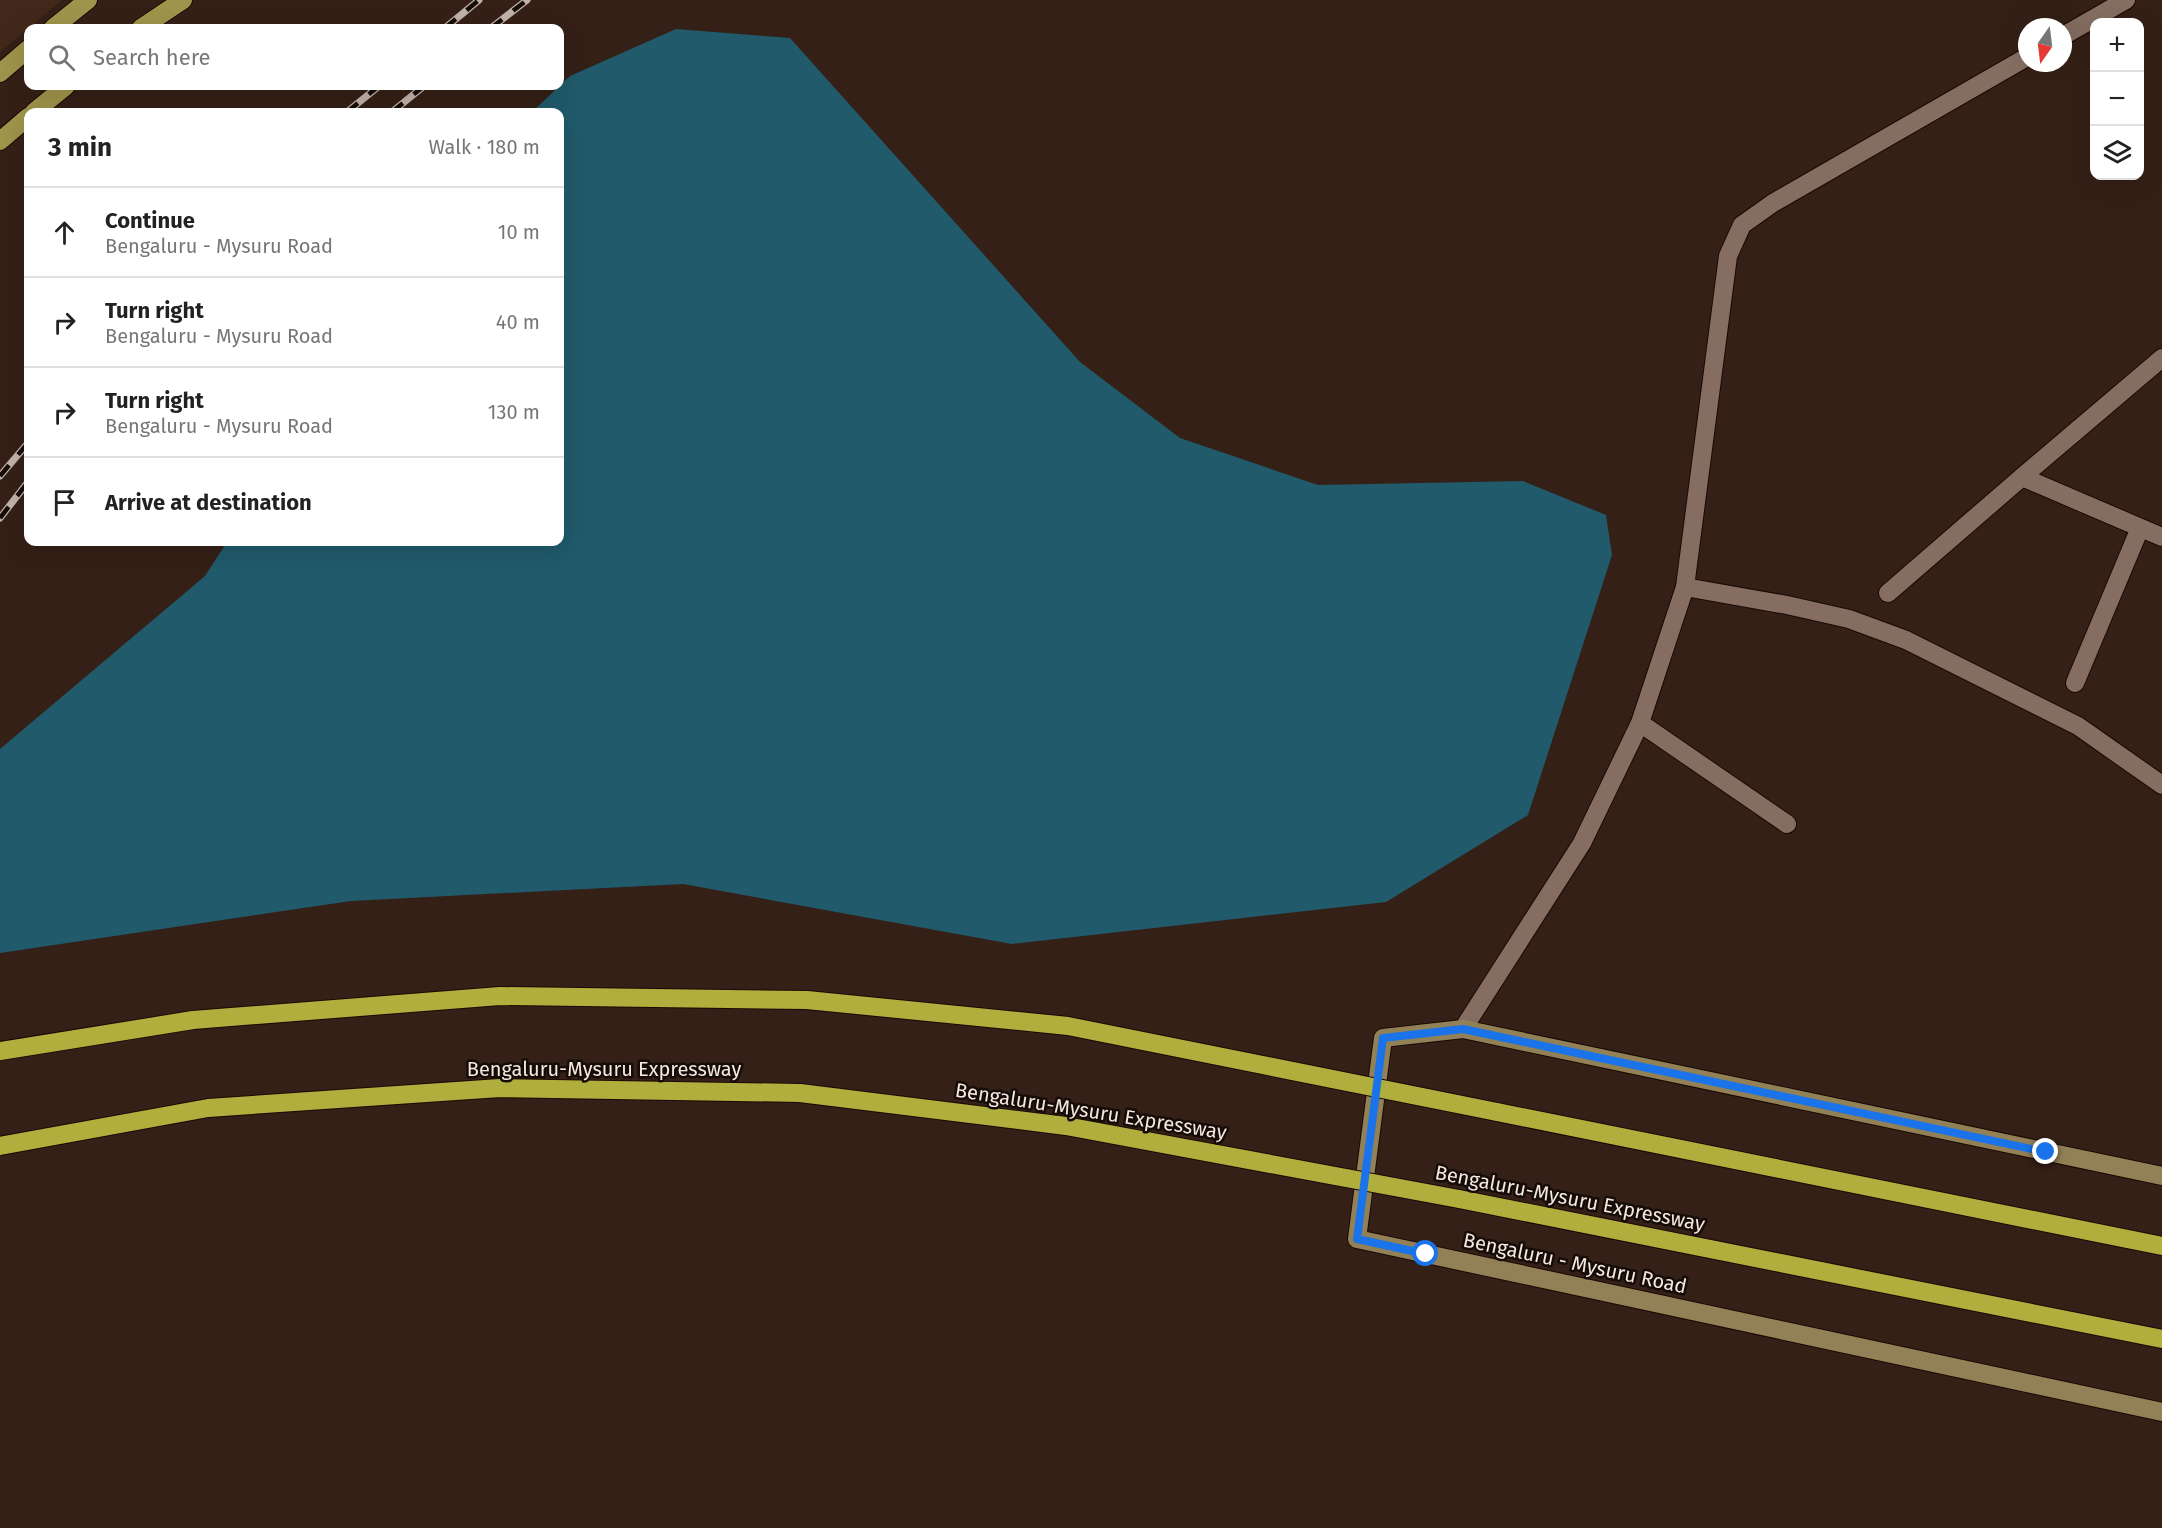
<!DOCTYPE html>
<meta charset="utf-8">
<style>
body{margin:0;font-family:"Fira Sans",sans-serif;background:#f6f6f6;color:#222}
.controls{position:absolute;right:18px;top:18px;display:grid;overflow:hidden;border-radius:12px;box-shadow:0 6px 24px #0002}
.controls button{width:54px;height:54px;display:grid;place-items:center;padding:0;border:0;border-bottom:2px solid #e0e0e0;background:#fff;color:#222;font:30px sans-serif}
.compass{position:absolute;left:2018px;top:18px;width:54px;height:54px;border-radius:50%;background:#fff;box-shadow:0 6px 24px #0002;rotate:194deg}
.stop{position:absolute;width:18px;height:18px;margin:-14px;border:4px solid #1a73e8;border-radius:50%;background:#fff}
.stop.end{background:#1a73e8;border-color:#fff;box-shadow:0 2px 6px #0008}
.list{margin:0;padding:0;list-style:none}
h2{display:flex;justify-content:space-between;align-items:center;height:78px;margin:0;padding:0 24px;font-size:26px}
h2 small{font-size:20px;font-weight:400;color:#767676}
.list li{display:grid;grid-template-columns:39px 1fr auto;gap:18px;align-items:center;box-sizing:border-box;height:90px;padding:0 24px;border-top:2px solid #e0e0e0}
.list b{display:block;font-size:22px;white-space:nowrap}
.list p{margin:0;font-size:20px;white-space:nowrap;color:#767676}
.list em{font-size:20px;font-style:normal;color:#767676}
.icon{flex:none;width:33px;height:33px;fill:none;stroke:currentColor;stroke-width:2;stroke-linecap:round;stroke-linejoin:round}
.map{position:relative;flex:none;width:2162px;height:1528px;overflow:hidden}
.search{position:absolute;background:#fff;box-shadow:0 6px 24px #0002;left:24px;top:24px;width:540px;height:66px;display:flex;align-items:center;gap:15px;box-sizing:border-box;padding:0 21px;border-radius:12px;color:#767676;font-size:22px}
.panel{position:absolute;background:#fff;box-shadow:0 6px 24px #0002;left:24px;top:108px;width:540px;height:438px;border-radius:12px}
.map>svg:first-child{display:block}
</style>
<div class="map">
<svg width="2162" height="1528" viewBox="0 0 2162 1528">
<rect width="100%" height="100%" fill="#342016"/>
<!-- built -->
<polygon fill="#42281a" points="0,0 62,0 0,52"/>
<!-- water -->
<polygon fill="#205a6b" points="676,29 790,38 1080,362 1180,438 1318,485 1523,481 1606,515 1612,555 1528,815 1386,902 1012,944 683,884 351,901 0,953 0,749 205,576 227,542 560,542 560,112 532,112 570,76"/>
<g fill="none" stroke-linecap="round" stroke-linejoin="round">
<!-- street casing -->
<g stroke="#1b0903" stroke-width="20">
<g id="street">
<polyline points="2063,36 2126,0"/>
<polyline points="2162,358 2022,477 2162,537"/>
<polyline points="1685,587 1787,605 1849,619 1906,640 2078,726 2162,785"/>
<polyline points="1888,593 2022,477"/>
<polyline points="2075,683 2140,528"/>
<polyline points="1640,723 1787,824"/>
<polyline points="1463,1029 1582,843 1640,723 1685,587 1728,256 1742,225 1773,203 2027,57"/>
</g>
</g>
<!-- secondary casing -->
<g stroke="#1b0903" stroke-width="20">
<polyline id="secondary" points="2162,1176 1463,1029 1383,1038 1357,1239 2162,1412"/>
</g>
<!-- primary casing -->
<g stroke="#1b0903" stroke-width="20">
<g id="primary">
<polyline points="53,28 88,0"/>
<polyline points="141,28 183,0"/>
<polyline points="0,73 28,49"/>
<polyline points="34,112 66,86"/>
<polyline points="0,141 28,117"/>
</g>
</g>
<!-- highway casing -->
<g stroke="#1b0903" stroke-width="20">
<g id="highway">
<polyline points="1497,1112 2162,1246"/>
<polyline points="1459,1199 2162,1339"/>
</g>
</g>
<!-- street -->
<use href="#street" stroke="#856d61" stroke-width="18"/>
<!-- secondary -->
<use href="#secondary" stroke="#928056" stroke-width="18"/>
<!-- primary -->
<use href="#primary" stroke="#9f944b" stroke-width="18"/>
<!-- highway -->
<use href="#highway" stroke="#b0ae3d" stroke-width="18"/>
<!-- rail casing -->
<g stroke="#c0b1a9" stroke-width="7">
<g id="rail">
<polyline points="445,28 479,0"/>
<polyline points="491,28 527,0"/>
<polyline points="347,112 379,86"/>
<polyline points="392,112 424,86"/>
<polyline points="0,476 28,443"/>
<polyline points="0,518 28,482"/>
</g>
</g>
<!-- rail -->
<use href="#rail" stroke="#150c08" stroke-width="4.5" stroke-dasharray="14" stroke-linecap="butt"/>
<!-- highway-bridge casing -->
<g stroke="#1b0903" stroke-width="20" stroke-linecap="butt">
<g id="highway-bridge">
<polyline points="0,1051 193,1020 500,996 807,1000 1068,1026 1497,1112"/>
<polyline points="0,1146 208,1108 500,1088 800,1093 1066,1126 1459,1199"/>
</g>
</g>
<!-- highway-bridge -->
<use href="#highway-bridge" stroke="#b0ae3d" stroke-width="18"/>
</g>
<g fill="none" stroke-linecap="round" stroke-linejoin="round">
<!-- route -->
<polyline stroke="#1a73e8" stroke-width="8" points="1426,1254 1357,1239 1383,1038 1463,1029 2046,1152"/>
</g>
<g text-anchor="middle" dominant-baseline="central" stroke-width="5" stroke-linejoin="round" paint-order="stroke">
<!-- street labels -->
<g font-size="20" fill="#f6e8e1" stroke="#150c08">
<text x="604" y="1069">Bengaluru-Mysuru Expressway</text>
<text transform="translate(1091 1111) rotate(9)">Bengaluru-Mysuru Expressway</text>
<text transform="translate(1570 1198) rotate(11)">Bengaluru-Mysuru Expressway</text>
<text transform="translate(1575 1263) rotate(12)">Bengaluru - Mysuru Road</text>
</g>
</g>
</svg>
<div class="controls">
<button>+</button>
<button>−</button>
<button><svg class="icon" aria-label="layers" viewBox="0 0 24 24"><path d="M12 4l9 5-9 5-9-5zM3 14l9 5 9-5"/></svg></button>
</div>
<svg class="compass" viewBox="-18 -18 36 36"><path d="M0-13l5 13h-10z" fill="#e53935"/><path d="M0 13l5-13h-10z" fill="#767676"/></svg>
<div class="stop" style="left:1426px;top:1254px"></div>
<div class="stop end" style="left:2046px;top:1152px"></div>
<div class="search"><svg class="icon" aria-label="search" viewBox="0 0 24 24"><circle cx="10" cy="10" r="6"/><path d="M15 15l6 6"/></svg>Search here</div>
<section class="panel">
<h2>3 min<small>Walk · 180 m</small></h2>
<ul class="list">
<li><svg class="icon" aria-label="ahead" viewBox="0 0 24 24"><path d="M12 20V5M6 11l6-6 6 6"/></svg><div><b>Continue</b><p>Bengaluru - Mysuru Road</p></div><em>10 m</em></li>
<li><svg class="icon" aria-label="right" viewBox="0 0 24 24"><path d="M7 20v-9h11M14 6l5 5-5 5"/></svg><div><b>Turn right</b><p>Bengaluru - Mysuru Road</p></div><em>40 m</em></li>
<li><svg class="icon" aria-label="right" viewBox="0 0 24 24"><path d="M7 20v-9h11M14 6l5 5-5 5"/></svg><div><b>Turn right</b><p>Bengaluru - Mysuru Road</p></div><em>130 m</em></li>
<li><svg class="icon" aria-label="arrive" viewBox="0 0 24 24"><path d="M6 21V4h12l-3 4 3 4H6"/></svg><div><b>Arrive at destination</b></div></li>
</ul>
</section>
</div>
